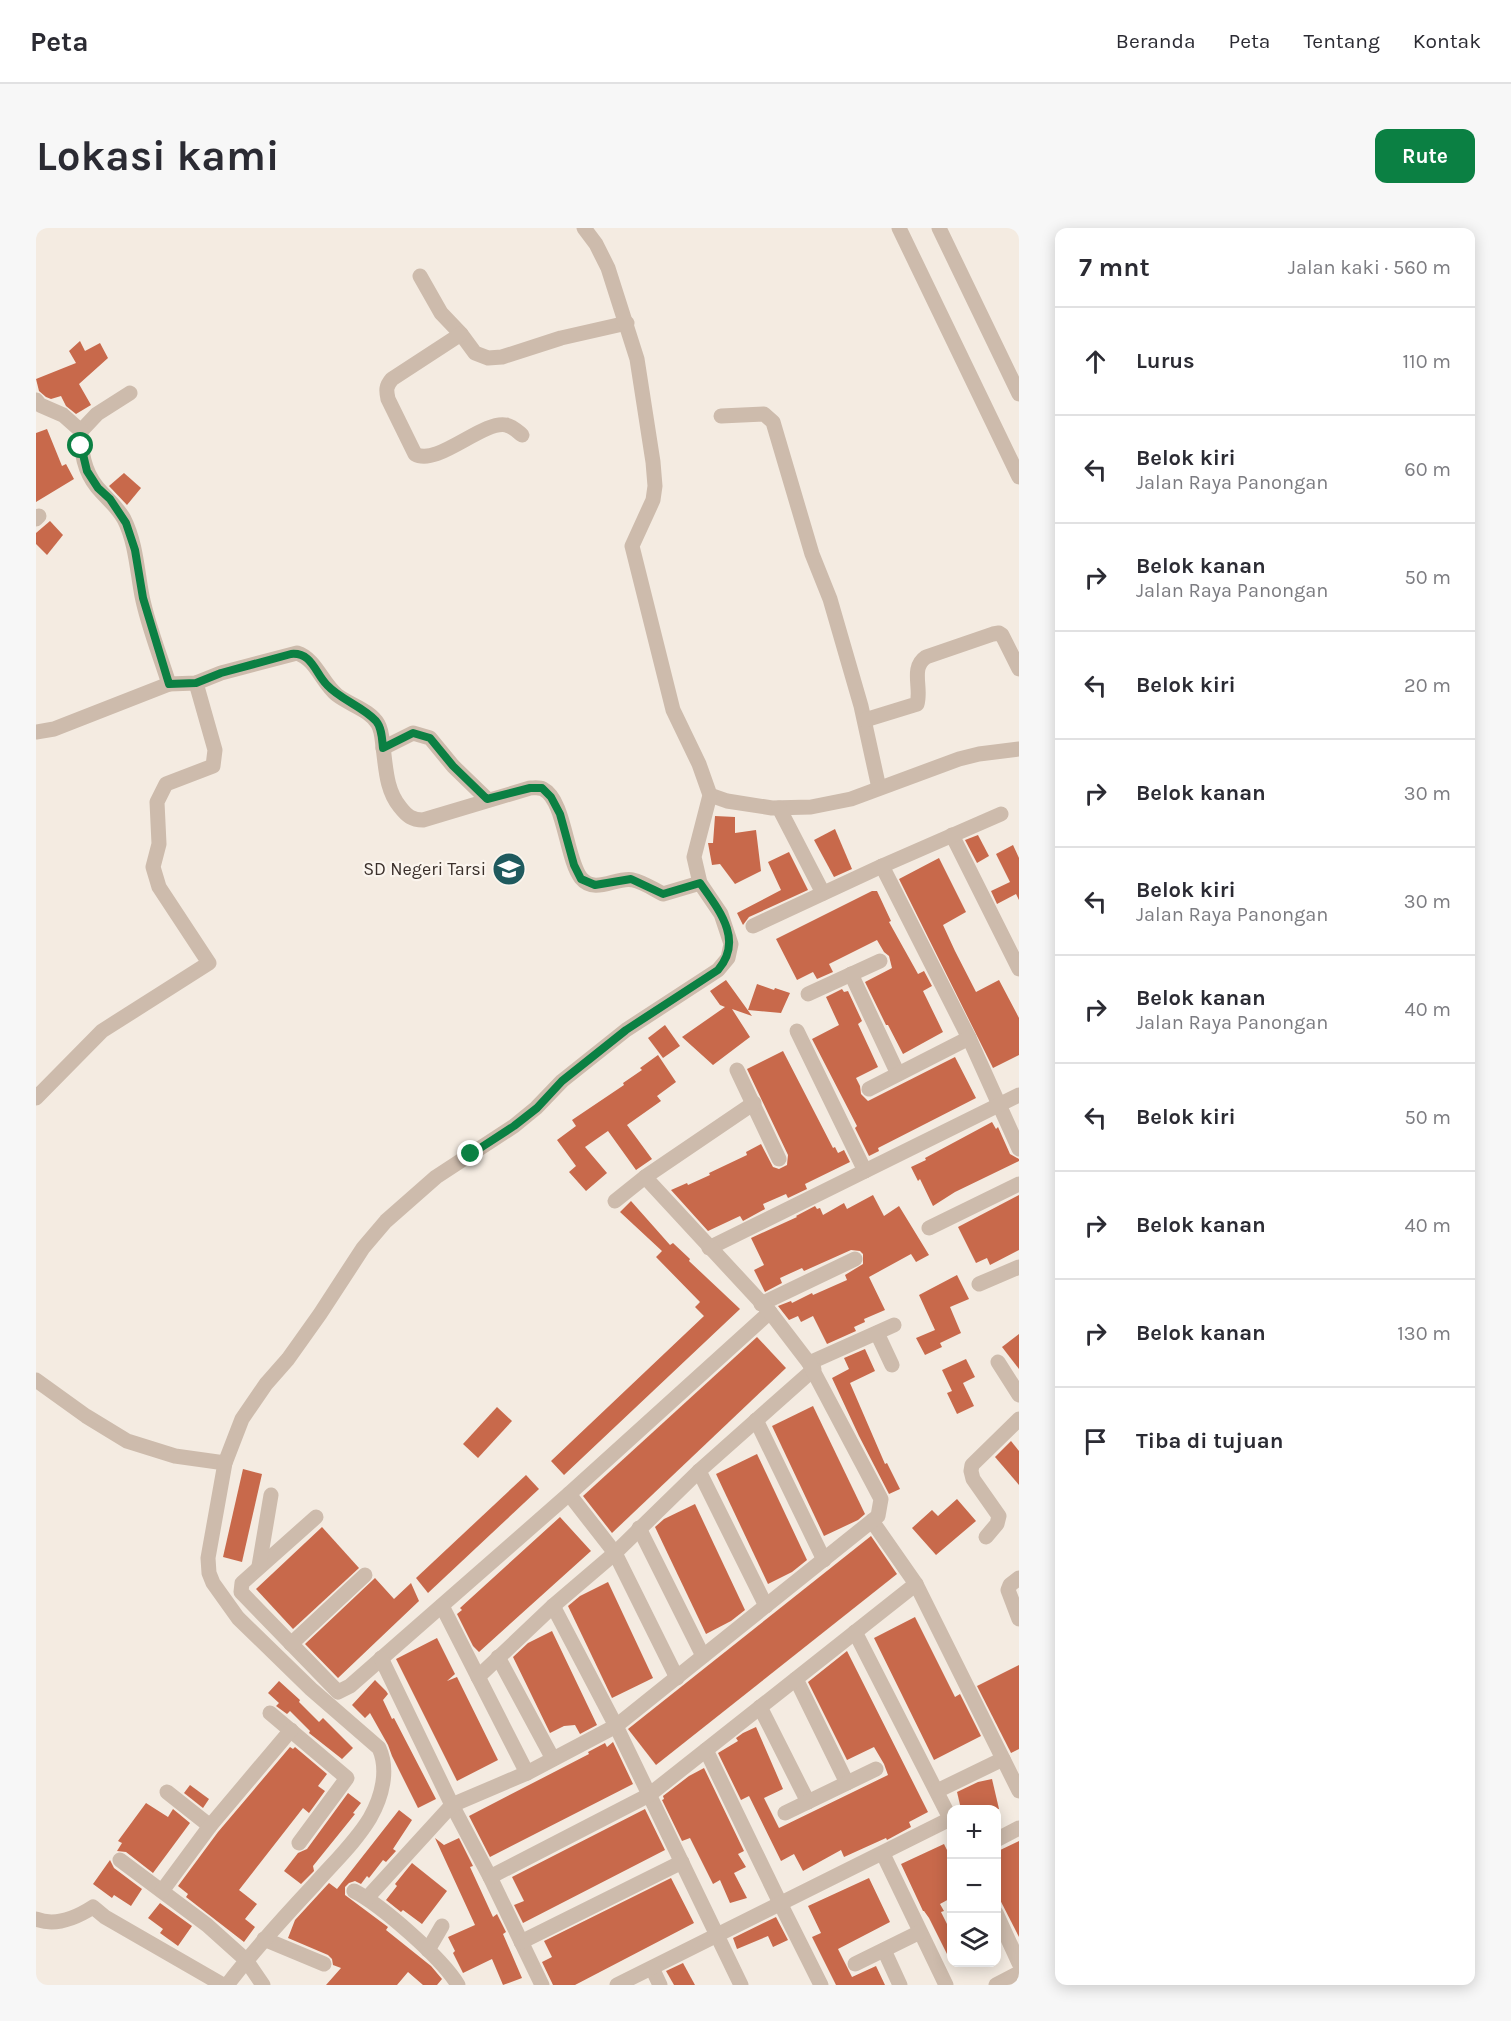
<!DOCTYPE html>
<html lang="id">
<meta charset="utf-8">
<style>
body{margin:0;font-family:Karla,sans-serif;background:#f7f7f7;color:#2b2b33}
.controls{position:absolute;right:18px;bottom:18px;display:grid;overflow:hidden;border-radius:12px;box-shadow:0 3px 15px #0003}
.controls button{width:54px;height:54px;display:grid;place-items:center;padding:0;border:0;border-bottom:2px solid #e1e1e2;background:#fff;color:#2b2b33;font:30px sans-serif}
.stop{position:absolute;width:18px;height:18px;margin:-14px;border:4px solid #0b8043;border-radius:50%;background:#fff}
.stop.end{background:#0b8043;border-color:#fff;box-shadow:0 2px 6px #0008}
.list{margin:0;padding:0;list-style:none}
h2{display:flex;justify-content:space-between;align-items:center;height:78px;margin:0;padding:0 24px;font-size:26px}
h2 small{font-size:20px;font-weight:400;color:#7c7c81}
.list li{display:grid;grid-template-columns:39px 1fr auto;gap:18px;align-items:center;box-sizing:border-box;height:108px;padding:0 24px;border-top:2px solid #e1e1e2}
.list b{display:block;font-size:22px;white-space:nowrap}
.list p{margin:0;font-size:20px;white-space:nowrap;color:#7c7c81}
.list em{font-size:20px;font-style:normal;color:#7c7c81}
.icon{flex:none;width:33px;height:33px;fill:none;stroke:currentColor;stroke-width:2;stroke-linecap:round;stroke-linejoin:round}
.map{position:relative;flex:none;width:983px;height:1757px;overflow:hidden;border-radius:12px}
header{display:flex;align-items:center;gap:36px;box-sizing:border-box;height:84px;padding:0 30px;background:#fff;border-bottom:2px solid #e1e1e2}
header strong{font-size:28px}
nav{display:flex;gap:33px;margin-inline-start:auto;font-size:21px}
.intro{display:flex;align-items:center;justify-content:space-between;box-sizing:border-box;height:144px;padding:0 36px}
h1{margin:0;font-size:42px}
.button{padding:15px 27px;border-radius:12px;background:#0b8043;color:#fff;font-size:21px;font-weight:700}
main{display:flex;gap:36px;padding:0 36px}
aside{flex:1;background:#fff;border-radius:12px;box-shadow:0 3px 15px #0003}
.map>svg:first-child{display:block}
</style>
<header>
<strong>Peta</strong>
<nav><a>Beranda</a><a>Peta</a><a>Tentang</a><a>Kontak</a></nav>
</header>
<div class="intro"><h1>Lokasi kami</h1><a class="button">Rute</a></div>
<main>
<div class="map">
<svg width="983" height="1757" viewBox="0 0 983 1757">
<rect width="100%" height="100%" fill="#f4ebe1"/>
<!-- building -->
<g fill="#c8694b">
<polygon points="44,113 49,123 64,115 72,130 43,156 55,177 40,186 30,178 25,168 15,171 10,169 3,163 0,151 40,135 33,123"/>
<polygon points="11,201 26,238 30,236 38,251 0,274 0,205"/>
<polygon points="88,245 105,260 91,277 73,258"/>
<polygon points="14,293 27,307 11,327 0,316 0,305"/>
<polygon points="679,588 699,589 699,605 720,602 725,643 699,656 684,636 676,637 672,615 677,615"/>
<polygon points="799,601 816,641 798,649 778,612"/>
<polygon points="942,607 953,628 941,635 929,612"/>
<polygon points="977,617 983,630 983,672 980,666 961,676 955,663 974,654 960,626"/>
<polygon points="753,624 772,662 713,689 707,697 701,685 745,662 732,634"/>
<polygon points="903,630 930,684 907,697 919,723 940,764 963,752 983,790 983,827 957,840 863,651"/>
<polygon points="836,663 841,663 855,693 853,694 882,746 888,743 896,758 887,763 907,804 867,826 852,797 850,797 829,754 856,740 853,728 848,724 841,712 793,736 797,744 781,751 777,744 761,752 740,711"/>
<polygon points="690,752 716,788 696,781 714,809 677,837 646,809 689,779 684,777 674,763"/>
<polygon points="721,756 738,762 739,760 754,765 745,785 712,782"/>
<polygon points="806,761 808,764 812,763 826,793 822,796 842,839 820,850 824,858 825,866 832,873 919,829 940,870 842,920 843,923 833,928 819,900 821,898 776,811 803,797 790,769"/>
<polygon points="629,797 644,818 627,830 612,810"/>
<polygon points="747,823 797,920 799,919 802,925 808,922 814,934 769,956 771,961 752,970 750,966 727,976 729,981 707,993 704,988 672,1003 635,962 651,955 652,957 674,947 673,945 711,927 710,924 725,916 737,939 743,941 751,937 752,927 711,841"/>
<polygon points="622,827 640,854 621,868 625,873 591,897 616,931 600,942 572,903 549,919 571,945 550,963 533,944 540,938 521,912 540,898 536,892 588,857 587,855 606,842 604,840"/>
<polygon points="956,894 960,901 962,899 974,926 983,931 983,933 919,964 897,978 884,951 882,953 875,939 890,932 889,930"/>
<polygon points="837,967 848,988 863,978 893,1027 880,1034 875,1026 833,1049 849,1082 828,1091 829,1094 818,1099 820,1103 791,1116 777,1088 765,1094 762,1088 753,1092 742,1078 755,1073 756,1075 776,1065 777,1067 811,1052 809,1047 827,1036 827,1026 824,1023 815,1022 768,1043 766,1040 744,1050 746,1055 729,1064 718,1042 728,1037 715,1010 761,989 760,988 779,978 781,981 784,980 787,987 808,975 811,981"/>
<polygon points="983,967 983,1022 954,1037 951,1030 940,1035 922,999"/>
<polygon points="595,973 634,1017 637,1015 654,1031 653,1033 704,1081 528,1247 515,1233 668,1088 659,1079 664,1074 620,1029 626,1023 584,984"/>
<polygon points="921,1047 933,1071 914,1079 925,1105 904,1115 906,1119 889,1127 880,1110 899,1102 883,1067"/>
<polygon points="983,1106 983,1141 966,1119"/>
<polygon points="721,1109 750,1140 576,1305 547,1268"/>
<polygon points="829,1121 839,1143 814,1155 849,1236 851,1235 864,1261 853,1266 823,1208 796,1150 813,1141 808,1130"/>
<polygon points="930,1131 939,1149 927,1155 938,1178 921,1186 911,1165 916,1163 906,1142"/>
<polygon points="777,1178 829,1286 822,1292 788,1308 736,1198"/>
<polygon points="461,1179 476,1193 442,1230 427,1216"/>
<polygon points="975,1213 983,1223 983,1257 959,1229"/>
<polygon points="721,1226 771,1332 756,1344 732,1356 680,1246"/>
<polygon points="207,1241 226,1246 206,1334 187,1329"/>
<polygon points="490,1247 503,1261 392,1365 380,1350"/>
<polygon points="921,1271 940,1293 900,1327 876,1300 896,1282 902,1288"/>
<polygon points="659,1276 709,1382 695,1393 670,1406 619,1299 628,1291"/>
<polygon points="524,1289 555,1323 443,1424 437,1418 421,1386 426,1382 424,1380"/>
<polygon points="286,1299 323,1340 257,1401 220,1361"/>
<polygon points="835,1308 861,1346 620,1537 592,1501"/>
<polygon points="339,1350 358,1371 375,1355 383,1373 302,1450 269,1416"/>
<polygon points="572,1354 617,1450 576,1470 532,1378 544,1368"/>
<polygon points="879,1389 919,1469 924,1466 945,1508 898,1532 838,1410"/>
<polygon points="516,1403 561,1497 544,1506 539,1497 528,1498 514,1505 477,1429 492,1415"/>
<polygon points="401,1410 419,1446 411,1453 421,1449 462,1532 421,1553 360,1431"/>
<polygon points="811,1423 892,1584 873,1594 875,1599 851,1612 850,1610 808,1629 805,1622 767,1643 758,1626 745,1633 713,1568 705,1572 682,1525 702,1513 700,1510 707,1505 720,1499 747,1561 728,1570 743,1600 852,1547 848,1536 838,1519 811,1532 772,1454"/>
<polygon points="983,1437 983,1521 975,1525 941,1458"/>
<polygon points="339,1452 350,1463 352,1466 347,1472 356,1491 358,1490 400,1571 382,1580 356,1528 352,1517 334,1485 329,1490 316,1477"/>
<polygon points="243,1453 264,1472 263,1474 283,1494 287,1490 317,1520 306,1531 273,1505 274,1503 254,1483 251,1486 240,1478 243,1475 232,1465"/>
<polygon points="577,1514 597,1556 454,1629 433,1588 553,1526 552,1524 569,1515 571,1519"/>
<polygon points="254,1519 257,1521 259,1519 291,1546 282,1558 289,1563 273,1585 267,1580 203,1662 221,1676 209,1691 219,1699 208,1714 150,1669 152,1666 142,1658 182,1604"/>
<polygon points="668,1540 708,1623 702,1626 710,1639 698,1645 711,1670 694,1675 684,1652 677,1656 654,1610 646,1613 626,1572 628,1571 627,1568 653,1548"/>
<polygon points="956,1551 963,1581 925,1581 921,1564 942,1554"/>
<polygon points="154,1557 173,1571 167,1580 148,1565"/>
<polygon points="312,1565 325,1575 317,1585 319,1586 277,1638 278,1643 265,1656 248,1643 262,1625 271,1621"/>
<polygon points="110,1575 132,1589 137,1581 154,1595 117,1645 90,1624 81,1623 86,1615 82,1613"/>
<polygon points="609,1581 629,1622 487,1695 478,1677 488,1673 476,1649"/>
<polygon points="363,1582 376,1592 357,1621 360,1623 350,1634 347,1632 333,1650 331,1648 325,1656 319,1653 313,1655 309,1659 309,1667 352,1699 350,1702 395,1738 406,1751 401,1757 387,1757 372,1744 361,1757 290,1757 305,1740 297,1737 296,1731 292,1727 252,1710 259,1692 293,1655 301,1661"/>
<polygon points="399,1610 408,1617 423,1610 437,1638 434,1639 457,1689 461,1686 470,1704 467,1706 486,1750 467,1757 456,1731 427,1745 417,1725 419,1723 412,1709 439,1697"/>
<polygon points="983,1613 983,1709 960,1664 960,1624"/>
<polygon points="908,1616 915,1630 915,1670 904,1676 908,1683 905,1684 915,1704 915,1734 893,1690 888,1683 887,1683 865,1636"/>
<polygon points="74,1632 78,1640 106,1661 95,1678 78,1667 76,1670 57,1656"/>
<polygon points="376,1635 411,1663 386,1696 367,1682 365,1684 350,1672 361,1658 359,1656"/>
<polygon points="635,1650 658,1695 539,1757 517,1757 506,1734 516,1729 508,1713"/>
<polygon points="833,1650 854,1694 802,1721 816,1749 840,1738 849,1757 800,1757 776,1709 785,1705 772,1678"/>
<polygon points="124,1675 156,1698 142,1718 124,1705 127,1701 112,1690"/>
<polygon points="740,1689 752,1712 737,1719 732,1708 701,1721 697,1710"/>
<polygon points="647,1735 659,1757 638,1757 630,1743"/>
</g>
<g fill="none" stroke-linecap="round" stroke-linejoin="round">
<!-- minor -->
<g stroke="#cdbbac" stroke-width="15">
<polyline points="863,0 983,249"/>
<polyline points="903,0 983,166"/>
<polyline points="384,48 405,85 425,106 439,125 452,130 466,129 525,110 591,95"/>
<path d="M425 106 356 151C350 158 350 162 352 171L379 226C401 239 447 192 470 197 476 198 481 203 486 207"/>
<path d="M94 165 61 186 45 203C45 224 48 243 61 259 71 271 80 277 88 291 100 315 101 342 106 368 112 398 124 427 133 456"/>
<polyline points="0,172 4,177 27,187 45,203"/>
<polyline points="685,188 728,186 737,194 776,326 794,371 825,478 843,560"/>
<polyline points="0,291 3,288"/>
<path d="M829 492 881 476C886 460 874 440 890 429L957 406 963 405 966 407 983 441"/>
<path d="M0 504 18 501 133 456 160 455 185 445 261 425C280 431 286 455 301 467 314 477 334 482 342 496 346 503 346 511 347 519 350 540 350 562 364 579 371 588 376 592 387 592L494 560C498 560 503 559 507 561 529 572 530 631 545 650 559 667 581 648 597 652 607 654 617 661 627 666L664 655"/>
<polyline points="347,520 377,505 394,510 417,538 451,571"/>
<polyline points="674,567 691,573 736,580 775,579 815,571 923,531 943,526 983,521"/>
<polyline points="743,580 787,665"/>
<polyline points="916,607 983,741"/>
<polyline points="846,638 933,810 983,921"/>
<polyline points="717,698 846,638 965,586"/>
<polyline points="815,746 862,846"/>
<polyline points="772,766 844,733"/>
<polyline points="761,803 829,943"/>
<polyline points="701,842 743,931"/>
<polyline points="833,861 933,810"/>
<polyline points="0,870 66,803 173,735 123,659 117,639 123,616 121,574 130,556 177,538 179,522 160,455"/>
<polyline points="579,973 609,949 718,875"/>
<polyline points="893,1000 983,956"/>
<polyline points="673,1020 983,867"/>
<polyline points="943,1056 983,1039"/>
<polyline points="725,1076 819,1031"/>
<polyline points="841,1105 856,1137"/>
<polyline points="962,1134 983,1167"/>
<polyline points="773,1135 858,1097"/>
<polyline points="0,1152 50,1188 91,1213 139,1228 189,1235"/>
<polyline points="720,1192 788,1332"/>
<polyline points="663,1243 730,1378"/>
<polyline points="533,1266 579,1325 641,1450"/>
<polyline points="280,1289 206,1355 205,1364 302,1464 314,1458 533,1266 734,1084"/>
<polyline points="836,1293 880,1356"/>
<polyline points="603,1300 667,1428"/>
<polyline points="950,1309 961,1296 963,1288 937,1251 935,1243 936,1237 983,1191"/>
<polyline points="223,1338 235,1267"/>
<polyline points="983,1350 974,1357 972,1362 983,1391"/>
<polyline points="406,1378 491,1545"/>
<polyline points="517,1378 580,1498 705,1757"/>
<polyline points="819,1404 916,1594"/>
<polyline points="255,1416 329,1347"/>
<polyline points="462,1429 517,1531"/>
<polyline points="345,1430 416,1577 454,1649 506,1757"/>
<polyline points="442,1449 517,1378 579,1325 663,1243 778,1141"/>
<polyline points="760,1451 811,1555"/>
<polyline points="724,1479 772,1574"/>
<polyline points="234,1485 311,1550 263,1615"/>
<polyline points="670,1522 745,1677 785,1757"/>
<polyline points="901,1563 967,1531"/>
<polyline points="131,1564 174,1598"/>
<polyline points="749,1585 840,1541"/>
<polyline points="960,1612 983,1600"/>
<polyline points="847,1626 910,1757"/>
<polyline points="84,1632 171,1697 210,1732 227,1757"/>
<polyline points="454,1649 613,1567 880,1356 983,1563"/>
<polyline points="126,1663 174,1598 255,1502"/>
<path d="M318 1663C345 1677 406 1730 422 1757"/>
<polyline points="331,1670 416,1577 491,1545 580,1498 842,1288 845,1271 773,1135 734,1084 609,949"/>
<polyline points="960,1685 983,1735"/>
<path d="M0 1691C20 1699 40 1690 57 1679L69 1689 187 1757"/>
<polyline points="228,1711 288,1736"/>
<polyline points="485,1714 646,1634"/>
<polyline points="392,1722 406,1698"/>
<polyline points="848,1722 864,1757"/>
<polyline points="819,1736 884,1704"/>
<polyline points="616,1740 624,1757"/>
<path d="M191 1757C218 1722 248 1689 278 1657 297 1635 319 1615 334 1590 346 1569 353 1542 343 1520L275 1461 202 1390 177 1355 173 1345 172 1330 189 1235 206 1191 230 1156 252 1131 284 1086 327 1020 350 993 400 949 478 898 500 880 526 853 590 802 682 742 692 730 695 716 685 686 664 655 658 629 674 567 663 536 637 482 596 318 617 272 619 258 617 234 601 131 572 40 560 16 548 0"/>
<polyline points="581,1757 914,1591"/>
<polyline points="960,1757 983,1745"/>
</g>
</g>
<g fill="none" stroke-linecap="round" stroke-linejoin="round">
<!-- route -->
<path stroke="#0b8043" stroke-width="8" d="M45 218 51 243 62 260 74 271 90 295 99 322 107 370 133 456 160 455 185 445 255 426C276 424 279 445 291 457 305 472 326 478 340 493 346 500 346 511 347 520L377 505 394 510 417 538 451 571 494 560H506L515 569 524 586 538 637 545 651 559 657 595 651 627 666 664 655C683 682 708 712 682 742L590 802 526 853 501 880 478 898 435 926"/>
</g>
<!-- icons -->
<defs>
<g id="school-disc" transform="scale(1.725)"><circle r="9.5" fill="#1f5a5e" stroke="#fbf5ee"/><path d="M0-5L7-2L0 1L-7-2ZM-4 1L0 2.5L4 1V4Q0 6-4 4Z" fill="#fff"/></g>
</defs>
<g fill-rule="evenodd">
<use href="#school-disc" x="473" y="641"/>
</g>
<g text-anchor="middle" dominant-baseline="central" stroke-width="4.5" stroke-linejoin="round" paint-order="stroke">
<!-- poi labels -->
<g font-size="18" fill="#3b302b" stroke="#fbf5ee" text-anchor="end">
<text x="450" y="641">SD Negeri Tarsi</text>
</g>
</g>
</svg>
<div class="controls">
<button>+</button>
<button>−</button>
<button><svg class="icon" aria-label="layers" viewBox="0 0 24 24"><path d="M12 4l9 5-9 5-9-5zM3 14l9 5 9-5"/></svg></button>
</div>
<div class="stop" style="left:45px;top:218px"></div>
<div class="stop end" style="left:435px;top:926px"></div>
</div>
<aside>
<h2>7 mnt<small>Jalan kaki · 560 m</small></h2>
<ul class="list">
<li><svg class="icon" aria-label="ahead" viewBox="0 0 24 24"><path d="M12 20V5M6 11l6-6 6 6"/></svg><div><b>Lurus</b></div><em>110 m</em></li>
<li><svg class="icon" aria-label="left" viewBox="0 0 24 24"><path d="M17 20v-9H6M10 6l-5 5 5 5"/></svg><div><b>Belok kiri</b><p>Jalan Raya Panongan</p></div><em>60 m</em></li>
<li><svg class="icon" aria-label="right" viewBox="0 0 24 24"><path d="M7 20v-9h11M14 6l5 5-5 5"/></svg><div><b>Belok kanan</b><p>Jalan Raya Panongan</p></div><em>50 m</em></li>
<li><svg class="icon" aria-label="left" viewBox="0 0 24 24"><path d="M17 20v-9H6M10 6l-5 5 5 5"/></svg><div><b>Belok kiri</b></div><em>20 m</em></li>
<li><svg class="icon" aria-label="right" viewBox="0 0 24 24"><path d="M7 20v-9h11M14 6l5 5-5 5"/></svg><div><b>Belok kanan</b></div><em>30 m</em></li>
<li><svg class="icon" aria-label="left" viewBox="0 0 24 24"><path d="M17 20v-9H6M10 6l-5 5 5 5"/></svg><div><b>Belok kiri</b><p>Jalan Raya Panongan</p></div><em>30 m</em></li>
<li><svg class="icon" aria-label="right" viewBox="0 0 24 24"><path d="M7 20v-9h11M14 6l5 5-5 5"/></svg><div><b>Belok kanan</b><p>Jalan Raya Panongan</p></div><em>40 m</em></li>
<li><svg class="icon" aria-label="left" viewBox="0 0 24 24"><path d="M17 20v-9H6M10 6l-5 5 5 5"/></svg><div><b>Belok kiri</b></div><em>50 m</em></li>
<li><svg class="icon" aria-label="right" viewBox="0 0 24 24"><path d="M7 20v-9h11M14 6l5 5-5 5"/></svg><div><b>Belok kanan</b></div><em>40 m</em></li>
<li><svg class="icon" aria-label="right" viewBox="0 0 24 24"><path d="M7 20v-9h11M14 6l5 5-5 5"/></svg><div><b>Belok kanan</b></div><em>130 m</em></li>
<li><svg class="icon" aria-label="arrive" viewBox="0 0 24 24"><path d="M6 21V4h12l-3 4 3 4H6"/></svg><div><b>Tiba di tujuan</b></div></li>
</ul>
</aside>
</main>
